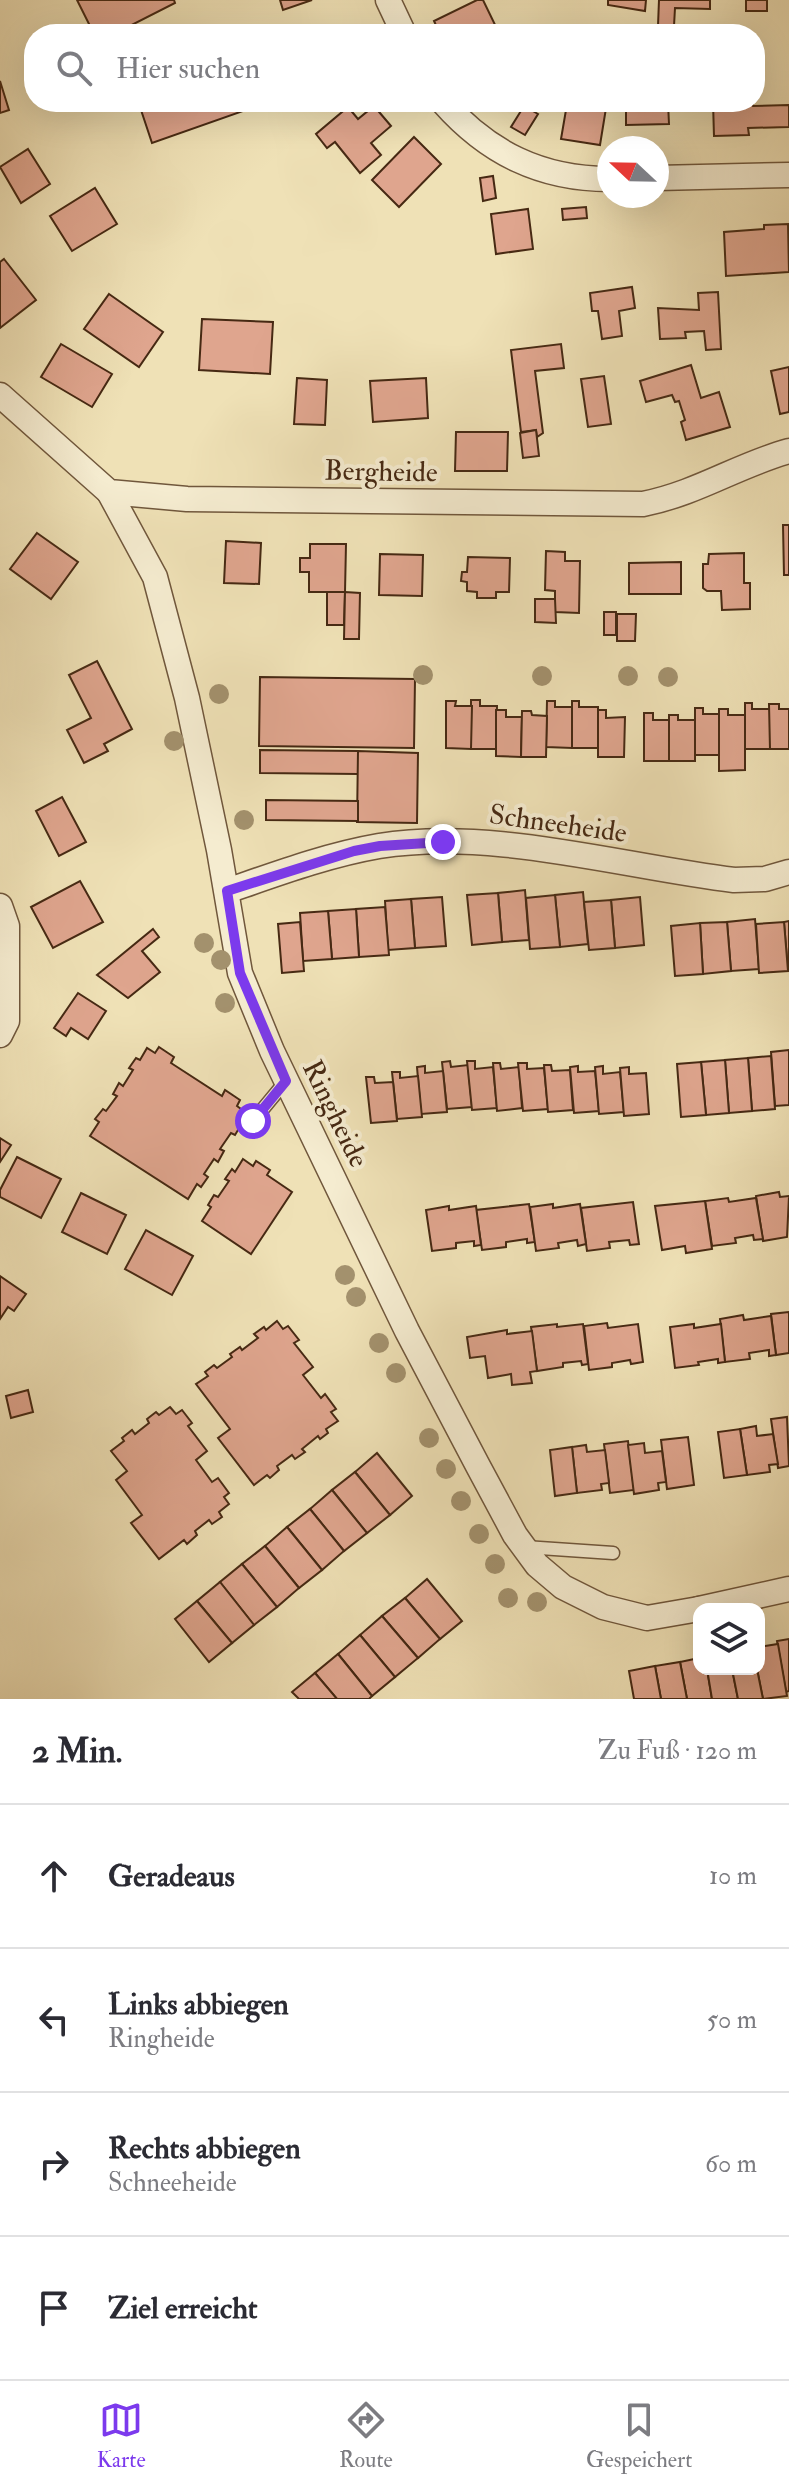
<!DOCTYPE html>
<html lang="de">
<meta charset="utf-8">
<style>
body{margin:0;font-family:"IM FELL Double Pica",serif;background:#f2f2f3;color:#2b2b33}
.controls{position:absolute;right:24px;bottom:24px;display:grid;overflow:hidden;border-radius:16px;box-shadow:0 8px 32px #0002}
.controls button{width:72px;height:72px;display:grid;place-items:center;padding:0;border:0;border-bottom:2px solid #e1e1e2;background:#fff;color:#2b2b33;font:40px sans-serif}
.compass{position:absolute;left:597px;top:136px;width:72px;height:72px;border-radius:50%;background:#fff;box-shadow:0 8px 32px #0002;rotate:292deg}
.stop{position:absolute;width:24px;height:24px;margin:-18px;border:6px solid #7c3aed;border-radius:50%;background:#fff}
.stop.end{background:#7c3aed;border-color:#fff;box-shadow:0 2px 8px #0008}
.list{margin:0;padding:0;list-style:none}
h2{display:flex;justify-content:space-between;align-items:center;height:104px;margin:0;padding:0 32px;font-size:34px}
h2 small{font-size:26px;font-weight:400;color:#7c7c81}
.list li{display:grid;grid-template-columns:52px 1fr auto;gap:24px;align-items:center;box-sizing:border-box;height:144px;padding:0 32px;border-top:2px solid #e1e1e2}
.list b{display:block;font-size:30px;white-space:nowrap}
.list p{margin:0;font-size:26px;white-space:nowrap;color:#7c7c81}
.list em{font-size:26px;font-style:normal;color:#7c7c81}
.icon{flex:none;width:44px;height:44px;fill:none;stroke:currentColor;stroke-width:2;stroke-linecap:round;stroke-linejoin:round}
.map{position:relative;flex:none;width:789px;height:1699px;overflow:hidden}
.search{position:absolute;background:#fff;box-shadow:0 8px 32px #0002;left:24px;right:24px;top:24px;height:88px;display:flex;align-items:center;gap:20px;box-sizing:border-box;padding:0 28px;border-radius:32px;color:#7c7c81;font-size:30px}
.sheet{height:680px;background:#fff}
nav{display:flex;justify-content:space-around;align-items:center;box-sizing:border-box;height:112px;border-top:2px solid #e1e1e2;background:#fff;font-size:22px;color:#7c7c81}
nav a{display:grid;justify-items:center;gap:4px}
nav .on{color:#7c3aed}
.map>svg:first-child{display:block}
</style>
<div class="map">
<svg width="789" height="1699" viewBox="0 0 789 1699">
<rect width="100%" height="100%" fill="#efe1b6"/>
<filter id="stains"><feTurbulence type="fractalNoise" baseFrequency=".0025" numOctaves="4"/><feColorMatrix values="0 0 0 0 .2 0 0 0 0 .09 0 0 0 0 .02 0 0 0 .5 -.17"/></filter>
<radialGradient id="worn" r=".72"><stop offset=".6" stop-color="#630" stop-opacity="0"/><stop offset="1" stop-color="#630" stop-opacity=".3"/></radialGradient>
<!-- building -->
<g fill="#dfa58e" stroke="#462913" stroke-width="2">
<polygon points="77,0 174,0 175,3 114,34 94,34"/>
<polygon points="280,0 312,0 283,10"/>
<polygon points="477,0 483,0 499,33 440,34 434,21"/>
<polygon points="646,0 645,11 608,5 608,0"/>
<polygon points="659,0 710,0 710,9 675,8 674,26 658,26"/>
<rect x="746" y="0" width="21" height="11"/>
<polygon points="0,81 9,110 0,113"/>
<polygon points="155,102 243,102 246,110 152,143 140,107"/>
<polygon points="564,102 607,102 600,145 561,139 566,110 562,109"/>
<polygon points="626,102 668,102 669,124 626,125"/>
<polygon points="713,102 752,102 753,106 789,105 789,127 748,128 749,135 714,136"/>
<polygon points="374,106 391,126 371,143 381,155 360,173 335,142 327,148 316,134 348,107 358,119"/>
<polygon points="524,106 538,114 525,135 511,127"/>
<polygon points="414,137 441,164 399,207 372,180"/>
<polygon points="28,149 50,184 21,203 0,167"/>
<polygon points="493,176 496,198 483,201 480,178"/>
<polygon points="95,188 117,224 72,251 50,216"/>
<polygon points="586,207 587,218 563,220 562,209"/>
<polygon points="528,209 533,249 496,254 491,214"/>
<polygon points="788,224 789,272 726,276 724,232 764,229 764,225"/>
<polygon points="4,259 36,300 0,328 0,262"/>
<polygon points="632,287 635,308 619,311 622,336 602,339 598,311 592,311 590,293"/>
<polygon points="718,292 721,349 706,350 704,331 685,332 686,338 660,339 658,308 699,310 698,293"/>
<polygon points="109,294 163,332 139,367 84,329"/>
<polygon points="202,319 273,322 270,374 199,370"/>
<polygon points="61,344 112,374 92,407 41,377"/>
<polygon points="561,344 564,368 535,371 543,433 537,437 536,430 521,432 511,350"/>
<polygon points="691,365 701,398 719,392 730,427 686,440 681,422 685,420 679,401 675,402 672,395 646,402 640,381"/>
<polygon points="789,367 789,412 780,414 771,371"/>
<polygon points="604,376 611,424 588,427 581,379"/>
<polygon points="297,378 327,380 325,425 294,424"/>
<polygon points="426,378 428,418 373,422 370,381"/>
<polygon points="536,430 539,456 523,458 520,433"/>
<polygon points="456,432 508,432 507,471 455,471"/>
<polygon points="783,525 789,525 789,575 784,575"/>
<polygon points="37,533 78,562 51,599 10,569"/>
<polygon points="226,541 261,543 259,584 224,583"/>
<polygon points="310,544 346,544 345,592 309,592 309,572 300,572 300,558 310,558"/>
<polygon points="546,551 565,552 565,561 580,561 579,613 555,612 555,591 545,590"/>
<polygon points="744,553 744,583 750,583 750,609 722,610 721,591 707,591 703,588 703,564 708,564 709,554"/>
<polygon points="380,554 423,555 422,596 379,595"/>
<polygon points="468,557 510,558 509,592 496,592 496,598 477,598 477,592 467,591 467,582 461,581 462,572 467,572"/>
<polygon points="681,562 681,594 629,594 629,563"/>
<polygon points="327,592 345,592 344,625 327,625"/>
<polygon points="345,592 360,593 359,639 344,639"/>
<polygon points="535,599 555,599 556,623 535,622"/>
<rect x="604" y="612" width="12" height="23"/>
<polygon points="617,614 636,614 635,641 617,641"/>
<polygon points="97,661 132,729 104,744 108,751 84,763 67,730 91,718 69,675"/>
<polygon points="260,677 415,679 414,748 259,746"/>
<polygon points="471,700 480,700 480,706 497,706 496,749 471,749"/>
<polygon points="446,701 456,701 455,706 472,706 471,749 446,748"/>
<polygon points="547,701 555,701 555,707 572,707 572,748 546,747"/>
<polygon points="572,701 579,701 579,707 598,707 598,748 572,748"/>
<polygon points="745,703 752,703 752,709 770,709 770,749 745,749"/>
<polygon points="769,704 779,704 779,709 789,709 789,749 770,749"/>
<polygon points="695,708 703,708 703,714 719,714 719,755 695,755"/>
<polygon points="719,709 728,709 728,715 745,715 745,770 719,771"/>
<polygon points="496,710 506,710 506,717 522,717 521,757 496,756"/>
<polygon points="598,710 606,710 606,718 625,717 624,757 598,757"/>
<polygon points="522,711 531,711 532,715 547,716 546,757 521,757"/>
<polygon points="644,713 653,713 653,720 669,720 669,761 644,761"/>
<polygon points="669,715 678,715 678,720 695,720 695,761 669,761"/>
<polygon points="260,750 358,751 358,774 260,773"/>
<polygon points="358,751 418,753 417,823 357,822"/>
<polygon points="62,797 86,842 59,856 36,811"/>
<polygon points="266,800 358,801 358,821 266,820"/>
<polygon points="80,881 103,922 53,948 31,907"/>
<polygon points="525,890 529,940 502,942 498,893"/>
<polygon points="583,892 588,944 560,947 555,895"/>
<polygon points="498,893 502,942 472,945 467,895"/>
<polygon points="555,895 560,947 530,949 526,898"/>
<polygon points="442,897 446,946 415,948 411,899"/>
<polygon points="640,897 644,945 615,948 611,900"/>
<polygon points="411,899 415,948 388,950 385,901"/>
<polygon points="611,900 615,948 589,950 584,902"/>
<polygon points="385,907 389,955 359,957 356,909"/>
<polygon points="356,909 359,957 332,959 328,911"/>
<polygon points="328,911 332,959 303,961 300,913"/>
<polygon points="755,919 759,969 731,971 727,922"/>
<polygon points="789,921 789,971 788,971 784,922"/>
<polygon points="300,922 304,971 282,973 278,924"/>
<polygon points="727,922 731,971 703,974 700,923"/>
<polygon points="784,922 788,971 759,973 756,924"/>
<polygon points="700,923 703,974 675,976 671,926"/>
<polygon points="153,929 159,937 142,951 160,972 128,998 97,975"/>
<polygon points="78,993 106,1011 88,1039 71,1028 66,1036 54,1028"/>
<polygon points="159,1047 174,1057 171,1063 222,1096 225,1090 240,1100 237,1106 245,1112 237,1123 241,1125 235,1135 231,1133 220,1149 224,1151 218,1162 214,1159 204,1174 208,1177 201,1187 197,1184 188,1199 90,1136 99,1122 95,1119 103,1109 106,1111 117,1096 113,1094 119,1083 123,1086 133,1070 129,1068 136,1058 140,1060 147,1048 155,1053"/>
<polygon points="789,1050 789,1105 775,1106 771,1052"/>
<polygon points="771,1056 775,1109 752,1111 748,1058"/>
<polygon points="748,1058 752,1111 729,1113 725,1060"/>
<polygon points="725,1060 729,1113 706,1115 701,1062"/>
<polygon points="450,1061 451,1067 468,1065 472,1107 447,1109 442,1062"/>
<polygon points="467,1061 475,1061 475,1069 493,1067 497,1108 472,1110"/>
<polygon points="701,1062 706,1115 681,1117 677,1064"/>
<polygon points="493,1063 500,1063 501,1069 519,1067 522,1108 497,1111"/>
<polygon points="518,1063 527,1063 527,1069 544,1068 548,1109 523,1111"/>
<polygon points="544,1065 551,1065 552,1071 570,1070 573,1110 548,1112"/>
<polygon points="425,1066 425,1073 443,1071 447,1112 421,1114 417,1067"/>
<polygon points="578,1066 578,1072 595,1071 599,1111 574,1113 570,1067"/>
<polygon points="603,1066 603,1074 620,1072 624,1112 599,1114 595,1067"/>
<polygon points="629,1067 629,1074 646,1073 649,1114 624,1116 620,1068"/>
<polygon points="392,1072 400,1072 400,1078 418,1076 422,1117 397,1119"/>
<polygon points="366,1077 374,1077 375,1083 393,1082 397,1121 371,1123"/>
<polygon points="0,1138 11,1145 0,1162"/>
<polygon points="17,1157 61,1179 41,1218 0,1197 0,1190"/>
<polygon points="243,1159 253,1166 256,1161 270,1170 267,1175 292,1192 251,1254 202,1221 211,1207 208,1205 214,1195 218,1197 229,1181 225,1179 232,1169 235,1172"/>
<polygon points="779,1192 780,1197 789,1196 787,1237 763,1241 756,1196"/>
<polygon points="81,1193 126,1215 107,1254 62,1232"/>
<polygon points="728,1198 729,1202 756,1198 763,1239 754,1240 753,1235 735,1238 736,1243 712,1246 705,1201"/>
<polygon points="705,1201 712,1249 686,1253 685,1246 662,1250 655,1206"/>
<polygon points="633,1202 639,1244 630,1245 629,1240 609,1242 610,1248 587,1251 581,1208"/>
<polygon points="529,1204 535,1242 527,1243 527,1239 506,1242 506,1247 482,1250 476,1210"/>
<polygon points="553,1204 553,1208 580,1204 586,1244 578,1246 577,1240 558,1243 559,1248 536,1251 530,1207"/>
<polygon points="449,1206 449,1210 476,1206 481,1245 474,1246 474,1241 456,1243 456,1248 432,1251 426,1210"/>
<polygon points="146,1230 193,1256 172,1295 125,1269"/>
<polygon points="0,1276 26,1294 14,1311 8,1307 0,1319"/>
<polygon points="789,1312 789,1353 776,1355 771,1314"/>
<polygon points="743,1315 744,1320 771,1316 776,1355 769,1356 769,1350 749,1353 750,1359 725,1362 720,1319"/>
<polygon points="277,1321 283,1329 288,1326 299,1340 294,1343 313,1367 303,1375 321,1398 325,1394 336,1409 331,1412 338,1421 326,1429 328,1433 320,1439 318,1436 302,1449 305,1452 295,1459 292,1455 277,1466 279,1470 270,1478 267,1475 254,1485 218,1438 230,1429 196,1384 208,1376 205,1372 214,1365 217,1368 232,1357 230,1354 240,1347 242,1350 258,1338 254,1334 264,1327 266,1330"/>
<polygon points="607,1323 608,1328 638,1324 643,1362 631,1364 630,1360 612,1363 612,1367 589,1370 584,1326"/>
<polygon points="557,1324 557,1327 583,1324 588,1364 582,1365 581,1361 563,1363 563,1367 537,1371 531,1327"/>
<polygon points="694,1324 694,1328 721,1324 725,1362 718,1363 718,1359 698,1362 699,1365 675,1368 670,1327"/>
<polygon points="507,1330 507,1334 532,1331 537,1371 530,1372 532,1383 512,1385 511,1374 488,1378 485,1356 470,1358 467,1337"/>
<polygon points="28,1390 33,1412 11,1418 6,1396"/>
<polygon points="170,1407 176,1414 182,1410 192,1423 188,1426 207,1451 196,1460 212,1482 218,1478 229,1493 224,1497 229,1504 219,1512 222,1517 212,1524 209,1520 195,1531 197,1535 187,1544 184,1540 159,1559 131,1523 142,1515 116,1480 127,1471 111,1451 124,1441 122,1438 132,1430 135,1434 149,1423 147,1419 156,1412 159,1415"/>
<polygon points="787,1417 789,1466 778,1468 771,1419"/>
<polygon points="756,1426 757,1436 773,1434 778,1464 769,1465 770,1472 747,1475 740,1429"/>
<polygon points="740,1429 747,1475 724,1478 718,1432"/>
<polygon points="688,1437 694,1485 667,1489 661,1440"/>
<polygon points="628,1441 634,1490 610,1493 604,1444"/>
<polygon points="644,1443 645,1453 662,1451 666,1482 658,1483 659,1490 634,1494 628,1445"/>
<polygon points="586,1445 587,1452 605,1450 609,1483 601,1484 602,1490 577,1493 572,1447"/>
<polygon points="572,1447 577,1493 555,1496 550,1450"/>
<polygon points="377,1453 412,1496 390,1515 355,1472"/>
<polygon points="355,1472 390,1515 367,1533 332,1490"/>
<polygon points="332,1490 367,1533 344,1551 310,1509"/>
<polygon points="310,1509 344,1551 322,1570 287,1527"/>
<polygon points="287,1527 322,1570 299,1588 265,1546"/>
<polygon points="265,1546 299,1588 277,1607 242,1564"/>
<polygon points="242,1564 277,1607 254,1625 220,1582"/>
<polygon points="427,1579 462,1621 440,1639 405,1598"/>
<polygon points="220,1582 254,1625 232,1643 197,1601"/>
<polygon points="405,1598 440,1639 418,1658 382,1616"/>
<polygon points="197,1601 232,1643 209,1662 175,1619"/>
<polygon points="382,1616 418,1658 395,1677 360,1635"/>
<polygon points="360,1635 395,1677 372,1696 338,1654"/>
<polygon points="789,1639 789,1691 786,1692 777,1641"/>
<polygon points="778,1644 787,1696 763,1699 757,1669 759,1647"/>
<polygon points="338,1654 372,1696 369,1699 337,1699 315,1673"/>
<polygon points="699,1658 699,1669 707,1669 712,1699 687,1699 680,1662"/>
<polygon points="680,1662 687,1699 661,1699 655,1666"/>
<polygon points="655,1666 661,1699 634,1699 629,1671"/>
<polygon points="707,1669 732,1669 738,1699 712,1699"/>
<polygon points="732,1669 757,1669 763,1699 738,1699"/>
<polygon points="315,1673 337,1699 299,1699 292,1692"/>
</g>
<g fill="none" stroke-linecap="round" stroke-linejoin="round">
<!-- service casing -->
<g stroke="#70573c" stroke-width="15">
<g id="service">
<polyline points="253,1121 286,1081"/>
<polyline points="525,1547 613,1553"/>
</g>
</g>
<!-- minor casing -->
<g stroke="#70573c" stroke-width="27">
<g id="minor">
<polyline points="388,0 404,34"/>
<path d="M443 102C488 153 541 179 609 179"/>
<polyline points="657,178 789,175"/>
<path d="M0 395 109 492 187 499 643 504C698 493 738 465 789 451"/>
<polyline points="109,492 155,577 187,698 219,850 240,973 272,1051 407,1331 478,1466 515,1535 537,1565 563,1587 603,1607 647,1618 699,1609"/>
<path d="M227 891C276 874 327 855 379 846 493 828 620 866 734 880L765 879 789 872"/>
<polyline points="0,906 7,926 7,1021 0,1035"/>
<polyline points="699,1609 789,1589"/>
</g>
</g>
<!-- service -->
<use href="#service" stroke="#f5ecd0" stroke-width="12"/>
<!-- minor -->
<use href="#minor" stroke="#f5ecd0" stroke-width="24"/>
</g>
<!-- trees -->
<g fill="#a3916d">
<circle cx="423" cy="675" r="10"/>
<circle cx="542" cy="676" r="10"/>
<circle cx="628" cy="676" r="10"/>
<circle cx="668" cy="677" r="10"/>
<circle cx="219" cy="694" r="10"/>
<circle cx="174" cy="741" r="10"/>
<circle cx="244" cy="820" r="10"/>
<circle cx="204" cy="943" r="10"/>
<circle cx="221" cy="960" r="10"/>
<circle cx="225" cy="1003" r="10"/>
<circle cx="345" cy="1275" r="10"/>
<circle cx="356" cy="1297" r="10"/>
<circle cx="379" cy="1343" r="10"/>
<circle cx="396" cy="1373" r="10"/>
<circle cx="429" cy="1438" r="10"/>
<circle cx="446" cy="1469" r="10"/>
<circle cx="461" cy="1501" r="10"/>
<circle cx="479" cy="1534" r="10"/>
<circle cx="495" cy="1564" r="10"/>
<circle cx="508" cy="1598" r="10"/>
<circle cx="537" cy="1602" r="10"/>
</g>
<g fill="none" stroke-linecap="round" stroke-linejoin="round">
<!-- route -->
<polyline stroke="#7c3aed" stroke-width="10" points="253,1121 286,1081 240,973 227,891 354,851 380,846 443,842"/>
</g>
<g text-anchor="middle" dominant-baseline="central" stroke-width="8" stroke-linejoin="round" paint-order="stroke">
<!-- street labels -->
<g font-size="28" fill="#462913" stroke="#f5ecd0">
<text transform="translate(381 472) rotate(1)">Bergheide</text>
<text transform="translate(558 824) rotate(8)">Schneeheide</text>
<text transform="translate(335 1114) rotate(64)">Ringheide</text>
</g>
</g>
<rect width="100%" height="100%" filter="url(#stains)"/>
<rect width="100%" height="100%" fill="url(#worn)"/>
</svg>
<div class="controls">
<button><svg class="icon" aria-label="layers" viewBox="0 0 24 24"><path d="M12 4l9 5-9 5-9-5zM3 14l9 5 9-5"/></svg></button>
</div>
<svg class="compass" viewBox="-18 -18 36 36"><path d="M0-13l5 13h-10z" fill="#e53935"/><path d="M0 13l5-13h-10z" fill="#7c7c81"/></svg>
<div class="stop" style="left:253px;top:1121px"></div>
<div class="stop end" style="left:443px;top:842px"></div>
<div class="search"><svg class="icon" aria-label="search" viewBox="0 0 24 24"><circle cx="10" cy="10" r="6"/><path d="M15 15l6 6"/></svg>Hier suchen</div>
</div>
<section class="sheet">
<h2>2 Min.<small>Zu Fuß · 120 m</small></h2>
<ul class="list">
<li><svg class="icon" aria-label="ahead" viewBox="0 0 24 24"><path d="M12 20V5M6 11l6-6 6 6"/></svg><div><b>Geradeaus</b></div><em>10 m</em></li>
<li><svg class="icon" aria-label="left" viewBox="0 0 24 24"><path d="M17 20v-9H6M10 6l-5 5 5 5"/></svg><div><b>Links abbiegen</b><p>Ringheide</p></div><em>50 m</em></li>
<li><svg class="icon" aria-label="right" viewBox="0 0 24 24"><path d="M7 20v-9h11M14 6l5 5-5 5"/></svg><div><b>Rechts abbiegen</b><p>Schneeheide</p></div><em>60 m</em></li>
<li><svg class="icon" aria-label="arrive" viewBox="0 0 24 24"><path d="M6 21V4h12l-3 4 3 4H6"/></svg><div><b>Ziel erreicht</b></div></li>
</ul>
</section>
<nav>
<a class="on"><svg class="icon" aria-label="map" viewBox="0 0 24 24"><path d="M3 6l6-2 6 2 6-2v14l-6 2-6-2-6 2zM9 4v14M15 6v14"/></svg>Karte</a>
<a><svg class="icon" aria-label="directions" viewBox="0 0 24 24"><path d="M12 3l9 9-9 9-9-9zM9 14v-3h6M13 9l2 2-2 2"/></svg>Route</a>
<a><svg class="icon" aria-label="saved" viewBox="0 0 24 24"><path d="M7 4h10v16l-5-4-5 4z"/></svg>Gespeichert</a>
</nav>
